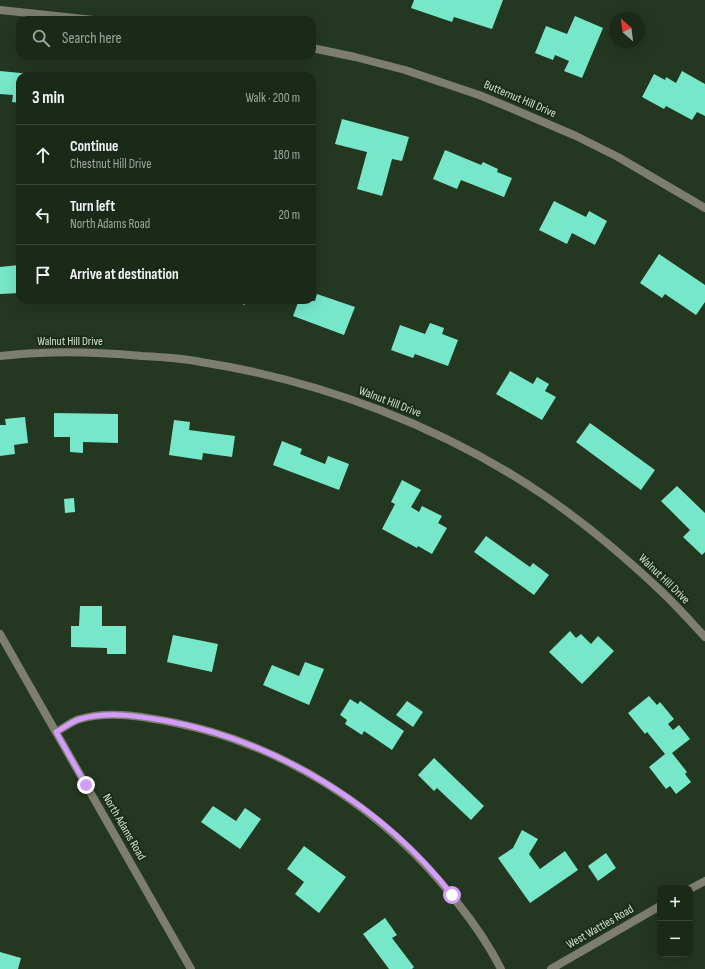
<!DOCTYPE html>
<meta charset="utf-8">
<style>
body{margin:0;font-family:"Sofia Sans Condensed",sans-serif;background:#243121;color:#f1f3f6}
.controls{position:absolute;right:12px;bottom:12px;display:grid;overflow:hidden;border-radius:8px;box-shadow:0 4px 16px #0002}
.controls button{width:36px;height:36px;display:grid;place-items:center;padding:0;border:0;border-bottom:1px solid #394537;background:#1b2918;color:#f1f3f6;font:20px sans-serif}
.compass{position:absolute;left:609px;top:12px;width:36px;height:36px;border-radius:50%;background:#1b2918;box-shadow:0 4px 16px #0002;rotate:332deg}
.stop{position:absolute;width:12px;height:12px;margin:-9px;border:3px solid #d39cfd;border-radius:50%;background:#fff}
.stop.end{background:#d39cfd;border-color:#fff;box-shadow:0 1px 4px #0008}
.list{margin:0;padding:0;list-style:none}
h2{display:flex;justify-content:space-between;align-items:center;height:52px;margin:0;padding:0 16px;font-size:17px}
h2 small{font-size:13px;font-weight:400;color:#a0a6a2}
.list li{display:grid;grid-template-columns:26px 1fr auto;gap:12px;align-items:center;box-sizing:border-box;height:60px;padding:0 16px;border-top:1px solid #394537}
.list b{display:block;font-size:15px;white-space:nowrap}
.list p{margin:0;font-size:13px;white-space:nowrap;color:#a0a6a2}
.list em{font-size:13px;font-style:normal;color:#a0a6a2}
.icon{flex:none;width:22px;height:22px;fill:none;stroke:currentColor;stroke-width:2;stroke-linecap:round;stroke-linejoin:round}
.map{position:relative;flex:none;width:705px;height:969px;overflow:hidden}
.search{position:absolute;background:#1b2918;box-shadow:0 4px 16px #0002;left:16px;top:16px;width:300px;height:44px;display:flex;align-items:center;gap:10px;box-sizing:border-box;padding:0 14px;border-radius:12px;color:#a0a6a2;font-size:15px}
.panel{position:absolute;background:#1b2918;box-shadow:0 4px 16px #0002;left:16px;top:72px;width:300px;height:232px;border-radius:12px}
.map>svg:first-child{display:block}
</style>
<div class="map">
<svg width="705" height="969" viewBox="0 0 705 969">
<rect width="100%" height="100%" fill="#243720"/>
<!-- building -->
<g fill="#76e8c9">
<polygon points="414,0 503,0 492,29 454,17 452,22 411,8"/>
<polygon points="575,16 603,28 582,78 564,71 569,61 555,55 553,60 535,53 546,26 567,34"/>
<polygon points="0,71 41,75 41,76 20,76 20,103 12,102 13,95 0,94"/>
<polygon points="682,71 705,84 705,116 697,112 692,120 666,106 664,109 642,97 654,74 665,80 666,77 676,83"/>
<polygon points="342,119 409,137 402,161 392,159 382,196 357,189 367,152 335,144"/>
<polygon points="445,150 481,165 483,162 498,169 497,172 512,178 504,197 461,180 457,189 433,179"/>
<polygon points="554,201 586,217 589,211 607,221 595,245 572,233 567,244 539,230"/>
<polygon points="17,249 20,249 20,293 0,294 0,267 19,265"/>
<polygon points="659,254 705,285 705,302 696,315 665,294 662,298 640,283"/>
<polygon points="317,294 355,307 344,335 293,316 299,300 315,301"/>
<polygon points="240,300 251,300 244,305"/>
<polygon points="430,323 444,328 442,334 458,340 448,366 415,354 413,358 391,350 400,325 425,334"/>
<polygon points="510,371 533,384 537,377 549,384 545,391 556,397 542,420 496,394"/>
<polygon points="54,413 118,414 118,443 83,442 83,453 70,452 70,437 54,437"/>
<polygon points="25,417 28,443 14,445 15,454 0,456 0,425 6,425 5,419"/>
<polygon points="174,420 190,422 189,430 235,436 232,457 203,453 202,460 169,455"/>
<polygon points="590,423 655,470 641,490 576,442"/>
<polygon points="282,441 302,449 300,454 325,464 328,456 349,464 339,490 273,465"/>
<polygon points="402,480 421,490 411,507 419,512 422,506 442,516 438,523 447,528 432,554 418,546 417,548 382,529 395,504 391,502"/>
<polygon points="677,486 705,513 705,552 702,555 683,537 690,530 661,501"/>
<polygon points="74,498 75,512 65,513 64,499"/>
<polygon points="486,536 530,567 533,563 549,575 534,595 474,552"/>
<polygon points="80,606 102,606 102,626 126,626 126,654 107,654 107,648 71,647 71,626 79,626"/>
<polygon points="570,631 576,638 581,634 591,644 598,636 614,651 582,684 549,652"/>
<polygon points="173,635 218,644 212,672 167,662"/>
<polygon points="305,662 324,669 309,705 263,685 272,665 299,676"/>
<polygon points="649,696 657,705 660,702 674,719 668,724 673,730 679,725 690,739 672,753 687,772 685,774 691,782 676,794 670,786 666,789 649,767 665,754 647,732 645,734 628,713"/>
<polygon points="350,699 358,704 360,701 404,731 392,750 364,731 362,735 345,724 347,720 340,715"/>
<polygon points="407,701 423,712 413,727 396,715"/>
<polygon points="434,758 484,806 471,820 437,788 434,791 418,775"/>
<polygon points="213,806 236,821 245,808 261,819 240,849 201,822"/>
<polygon points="522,830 538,839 529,854 540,869 565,851 578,870 530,903 498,858 513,848"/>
<polygon points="304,846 346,877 319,913 295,894 304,882 287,869"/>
<polygon points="606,853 616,868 598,881 588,866"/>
<polygon points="385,918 397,935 392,938 414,967 412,969 389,969 363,934"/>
<polygon points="0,952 21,958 18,969 0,969"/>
</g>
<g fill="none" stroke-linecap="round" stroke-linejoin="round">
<!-- minor -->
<g stroke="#7e7e6f" stroke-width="8">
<polyline points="0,10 94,20"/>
<polyline points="312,48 355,57 405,70 479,95 506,106 576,136 618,157 705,208"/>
<path d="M0 356C13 355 26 353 39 353 74 351 108 353 142 356 162 357 182 358 201 362 322 381 444 427 545 496 586 524 625 557 661 591 677 606 691 622 705 637"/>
<path d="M56 732C64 728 72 721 80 719 111 710 145 717 176 723 287 746 387 812 456 901 473 922 489 945 501 969"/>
</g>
<!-- tertiary -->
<g stroke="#7e7e6f" stroke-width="8">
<polyline points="0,634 191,969"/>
<polyline points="690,889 705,881"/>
<polyline points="551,969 660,906"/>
</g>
</g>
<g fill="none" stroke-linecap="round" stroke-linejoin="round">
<!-- route -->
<path stroke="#d39cfd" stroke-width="5" d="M86 785 56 732C64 728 72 721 80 719 109 711 139 716 167 721 276 741 384 807 452 895"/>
</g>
<g text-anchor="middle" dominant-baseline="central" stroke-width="4" stroke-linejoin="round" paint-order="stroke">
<!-- street labels -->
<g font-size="12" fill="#d5e1d2" stroke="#1a2d16">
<text transform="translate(520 99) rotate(23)">Butternut Hill Drive</text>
<text x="70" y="341">Walnut Hill Drive</text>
<text transform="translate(390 402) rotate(21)">Walnut Hill Drive</text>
<text transform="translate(664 579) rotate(44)">Walnut Hill Drive</text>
<text transform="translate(124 827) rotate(60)">North Adams Road</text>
<text transform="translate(600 927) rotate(-30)">West Wattles Road</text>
</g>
</g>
</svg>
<div class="controls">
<button>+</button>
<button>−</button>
</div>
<svg class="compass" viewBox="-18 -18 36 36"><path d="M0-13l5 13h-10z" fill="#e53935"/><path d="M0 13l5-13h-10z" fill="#a0a6a2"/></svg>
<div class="stop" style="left:452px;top:895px"></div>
<div class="stop end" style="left:86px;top:785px"></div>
<div class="search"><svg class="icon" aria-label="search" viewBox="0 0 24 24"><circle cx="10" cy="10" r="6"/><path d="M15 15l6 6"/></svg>Search here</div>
<section class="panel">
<h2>3 min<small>Walk · 200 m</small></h2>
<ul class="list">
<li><svg class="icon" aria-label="ahead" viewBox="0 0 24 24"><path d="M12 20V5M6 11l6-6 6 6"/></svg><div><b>Continue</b><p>Chestnut Hill Drive</p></div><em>180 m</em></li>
<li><svg class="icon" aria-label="left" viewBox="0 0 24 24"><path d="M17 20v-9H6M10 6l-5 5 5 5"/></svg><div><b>Turn left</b><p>North Adams Road</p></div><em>20 m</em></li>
<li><svg class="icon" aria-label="arrive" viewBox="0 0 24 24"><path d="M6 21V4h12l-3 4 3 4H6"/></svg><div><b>Arrive at destination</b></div></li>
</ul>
</section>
</div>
